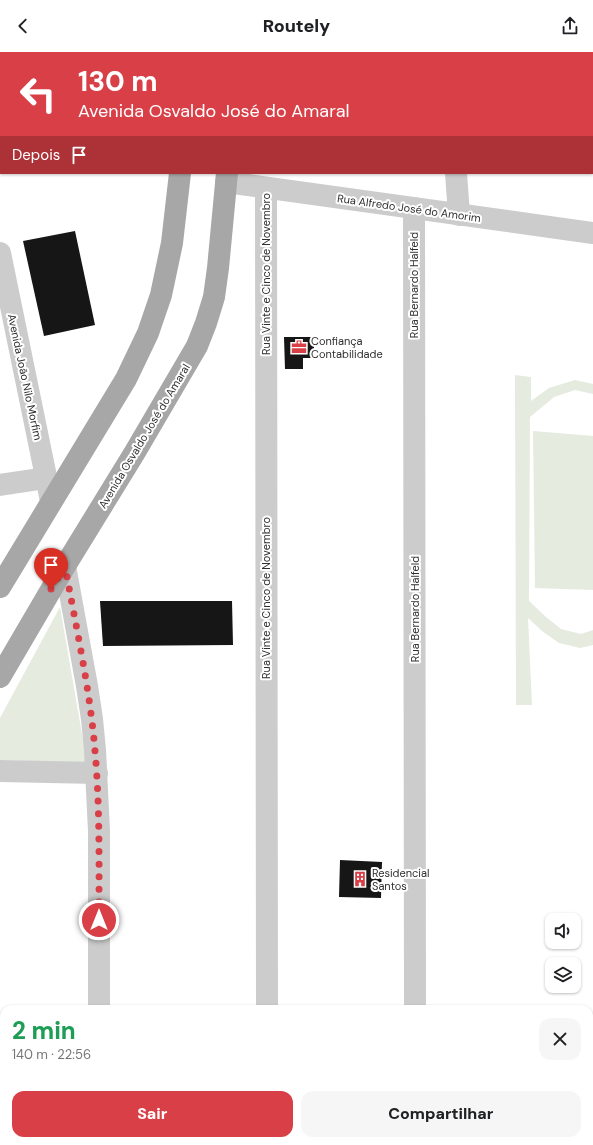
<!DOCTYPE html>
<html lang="pt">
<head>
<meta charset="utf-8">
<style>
	:root { --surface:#fff; --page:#f6f6f6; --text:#202124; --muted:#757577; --accent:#d93f47 }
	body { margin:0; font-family:"DM Sans",sans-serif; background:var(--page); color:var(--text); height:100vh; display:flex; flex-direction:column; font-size:15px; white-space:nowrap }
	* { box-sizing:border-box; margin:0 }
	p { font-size:13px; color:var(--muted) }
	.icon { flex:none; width:22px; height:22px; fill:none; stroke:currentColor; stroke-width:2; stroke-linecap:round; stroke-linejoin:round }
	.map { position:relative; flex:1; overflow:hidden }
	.details { position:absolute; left:0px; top:953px; width:593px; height:140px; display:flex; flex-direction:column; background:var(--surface); border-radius:12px 12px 0 0; box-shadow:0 1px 3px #0004 }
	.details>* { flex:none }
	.guide { position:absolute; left:0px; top:0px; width:593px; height:122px; box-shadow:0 1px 3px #0004; background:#d93f47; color:#fff; overflow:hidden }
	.buttons { position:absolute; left:545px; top:861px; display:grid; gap:8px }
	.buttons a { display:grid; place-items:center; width:36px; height:36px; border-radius:8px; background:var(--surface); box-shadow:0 1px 3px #0004; font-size:20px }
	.pin { position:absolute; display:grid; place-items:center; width:34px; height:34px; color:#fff; margin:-41px -17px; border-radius:50% 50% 50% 0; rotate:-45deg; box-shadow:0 0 4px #0007 }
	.pin .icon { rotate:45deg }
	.me { position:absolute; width:44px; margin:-22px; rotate:0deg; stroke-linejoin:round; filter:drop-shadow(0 0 3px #0008) }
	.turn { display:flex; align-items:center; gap:14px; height:84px; padding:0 12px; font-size:18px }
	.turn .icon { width:52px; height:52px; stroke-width:2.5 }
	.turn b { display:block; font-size:28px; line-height:34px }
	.then { display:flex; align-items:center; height:38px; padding:0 12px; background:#0003; gap:8px; font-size:15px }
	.round { display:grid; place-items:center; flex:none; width:42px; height:42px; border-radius:12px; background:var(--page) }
	.summary { display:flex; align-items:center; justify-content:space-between; height:68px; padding:0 12px }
	h1 { font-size:24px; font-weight:800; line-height:30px; color:#1e9e55 }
	.button { display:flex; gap:8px; margin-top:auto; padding:8px 12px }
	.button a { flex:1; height:46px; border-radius:12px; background:var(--accent); color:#fff; font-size:16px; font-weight:800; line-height:46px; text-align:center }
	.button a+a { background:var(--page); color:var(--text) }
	header { display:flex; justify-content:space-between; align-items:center; height:52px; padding:0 12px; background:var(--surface); font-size:18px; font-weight:800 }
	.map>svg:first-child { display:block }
	.green { fill:#e5ebdf }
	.building { fill:#161616 }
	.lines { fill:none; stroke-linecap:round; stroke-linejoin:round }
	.minor { stroke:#ccc; stroke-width:22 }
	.major { stroke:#a7a7a7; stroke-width:22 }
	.route { stroke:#d93f47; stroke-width:7; stroke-dasharray:0 12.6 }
	.labels { text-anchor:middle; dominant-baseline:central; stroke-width:4; stroke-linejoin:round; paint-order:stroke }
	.street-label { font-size:11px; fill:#2f2f2f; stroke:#fff }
	.poi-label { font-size:11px; fill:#2f2f2f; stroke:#fff; text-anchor:start }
</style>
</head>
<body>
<header><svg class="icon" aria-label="back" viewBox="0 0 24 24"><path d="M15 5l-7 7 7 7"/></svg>Routely<svg class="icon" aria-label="share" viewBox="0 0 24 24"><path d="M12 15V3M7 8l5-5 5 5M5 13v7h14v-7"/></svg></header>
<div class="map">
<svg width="593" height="1093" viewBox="0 0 593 1093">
	<rect width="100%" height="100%" fill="#fff"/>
	<!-- green -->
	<g class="green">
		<polygon points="515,323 531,325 531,349 549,336 575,328 593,332 593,342 575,338 554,345 530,365 529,549 546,565 561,577 581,582 593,578 593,593 580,596 559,591 542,579 528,566 532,653 516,653"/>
		<polygon points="533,379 593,384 593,538 535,536"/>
		<polygon points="60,555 87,711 0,708 0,666"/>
		<rect x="348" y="1089" width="56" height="4"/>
	</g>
	<!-- building -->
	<g class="building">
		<polygon points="75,179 95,273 44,284 23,189"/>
		<polygon points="284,285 314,285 314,306 303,306 303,317 285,317"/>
		<polygon points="100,549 232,549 233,593 103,594"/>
		<polygon points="340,808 382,810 381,846 339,845"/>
	</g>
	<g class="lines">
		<!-- minor -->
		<g class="minor">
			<polyline points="448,0 448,1"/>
			<polyline points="519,0 519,1"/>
			<polyline points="0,84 1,85"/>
			<polyline points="456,121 459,163"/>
			<polyline points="226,130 593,181"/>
			<polyline points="266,136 267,957"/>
			<polyline points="414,156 415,957"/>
			<polyline points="0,201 51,449"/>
			<polyline points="0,433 46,426"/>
			<polyline points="65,514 87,634 92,667 95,698 99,779 99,957"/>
			<polyline points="0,719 97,721"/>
			<polyline points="99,1089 99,1093"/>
			<polyline points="267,1089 267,1093"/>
			<polyline points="416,1089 416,1093"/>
		</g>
		<!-- major -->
		<g class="major">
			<polyline points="194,1 194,0"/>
			<polyline points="241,1 242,0"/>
			<polyline points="0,535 126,327 148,281 161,243 172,191 180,121"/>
			<polyline points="0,625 65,514 135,400 197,294 206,271 214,245 218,216 227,121"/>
		</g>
	</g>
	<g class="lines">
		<!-- route -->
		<path class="route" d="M51 537 65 514C76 575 90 637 95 699 100 755 99 812 99 868"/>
	</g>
	<!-- icons -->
	<defs>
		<g id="office-bare" transform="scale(1.2)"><path d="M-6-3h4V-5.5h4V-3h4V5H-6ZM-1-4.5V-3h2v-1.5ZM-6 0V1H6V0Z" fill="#d93f47" stroke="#fff" stroke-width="2.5" paint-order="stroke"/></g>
		<g id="building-bare" transform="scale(1.2)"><path d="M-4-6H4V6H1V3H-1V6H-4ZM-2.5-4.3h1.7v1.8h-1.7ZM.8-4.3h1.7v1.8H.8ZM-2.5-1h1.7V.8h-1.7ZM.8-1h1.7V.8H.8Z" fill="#d93f47" stroke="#fff" stroke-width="2.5" paint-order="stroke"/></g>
	</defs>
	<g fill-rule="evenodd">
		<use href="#office-bare" x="299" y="295"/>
		<use href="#building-bare" x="360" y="827"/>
	</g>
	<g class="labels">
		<!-- street labels -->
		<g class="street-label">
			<text transform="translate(409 156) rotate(8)">Rua Alfredo José do Amorim</text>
			<text transform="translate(266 222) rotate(-90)">Rua Vinte e Cinco de Novembro</text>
			<text transform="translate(414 233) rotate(-90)">Rua Bernardo Halfeld</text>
			<text transform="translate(25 325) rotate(78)">Avenida João Nilo Morfim</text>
			<text transform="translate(144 384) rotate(-59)">Avenida Osvaldo José do Amaral</text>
			<text transform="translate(266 546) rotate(-90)">Rua Vinte e Cinco de Novembro</text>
			<text transform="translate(415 557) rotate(-90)">Rua Bernardo Halfeld</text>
		</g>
		<!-- poi labels -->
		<g class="poi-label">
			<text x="311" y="289">Confiança<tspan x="311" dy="13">Contabilidade</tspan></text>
			<text x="372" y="821">Residencial<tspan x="372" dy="13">Santos</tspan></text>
		</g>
	</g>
</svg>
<div class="buttons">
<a><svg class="icon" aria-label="sound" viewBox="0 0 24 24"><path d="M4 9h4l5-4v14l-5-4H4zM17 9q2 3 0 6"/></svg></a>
<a><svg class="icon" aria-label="layers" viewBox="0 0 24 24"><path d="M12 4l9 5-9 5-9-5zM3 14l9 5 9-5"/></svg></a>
</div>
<div class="pin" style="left:51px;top:537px;background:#d93025"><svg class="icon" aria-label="arrive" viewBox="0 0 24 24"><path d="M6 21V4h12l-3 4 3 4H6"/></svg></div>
<svg class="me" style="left:99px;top:868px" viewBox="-20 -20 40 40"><circle r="17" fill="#d93f47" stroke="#fff" stroke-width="3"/><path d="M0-11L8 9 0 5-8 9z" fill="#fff"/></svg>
<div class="guide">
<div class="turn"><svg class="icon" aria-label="left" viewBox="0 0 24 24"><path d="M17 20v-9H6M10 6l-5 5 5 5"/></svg><div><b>130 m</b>Avenida Osvaldo José do Amaral</div></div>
<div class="then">Depois<svg class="icon" aria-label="arrive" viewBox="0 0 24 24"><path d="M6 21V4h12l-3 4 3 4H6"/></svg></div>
</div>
<section class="details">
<div class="summary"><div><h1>2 min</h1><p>140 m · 22:56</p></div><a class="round"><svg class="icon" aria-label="close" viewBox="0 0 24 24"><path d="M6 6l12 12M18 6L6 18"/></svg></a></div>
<div class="button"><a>Sair</a><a>Compartilhar</a></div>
</section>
</div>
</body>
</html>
